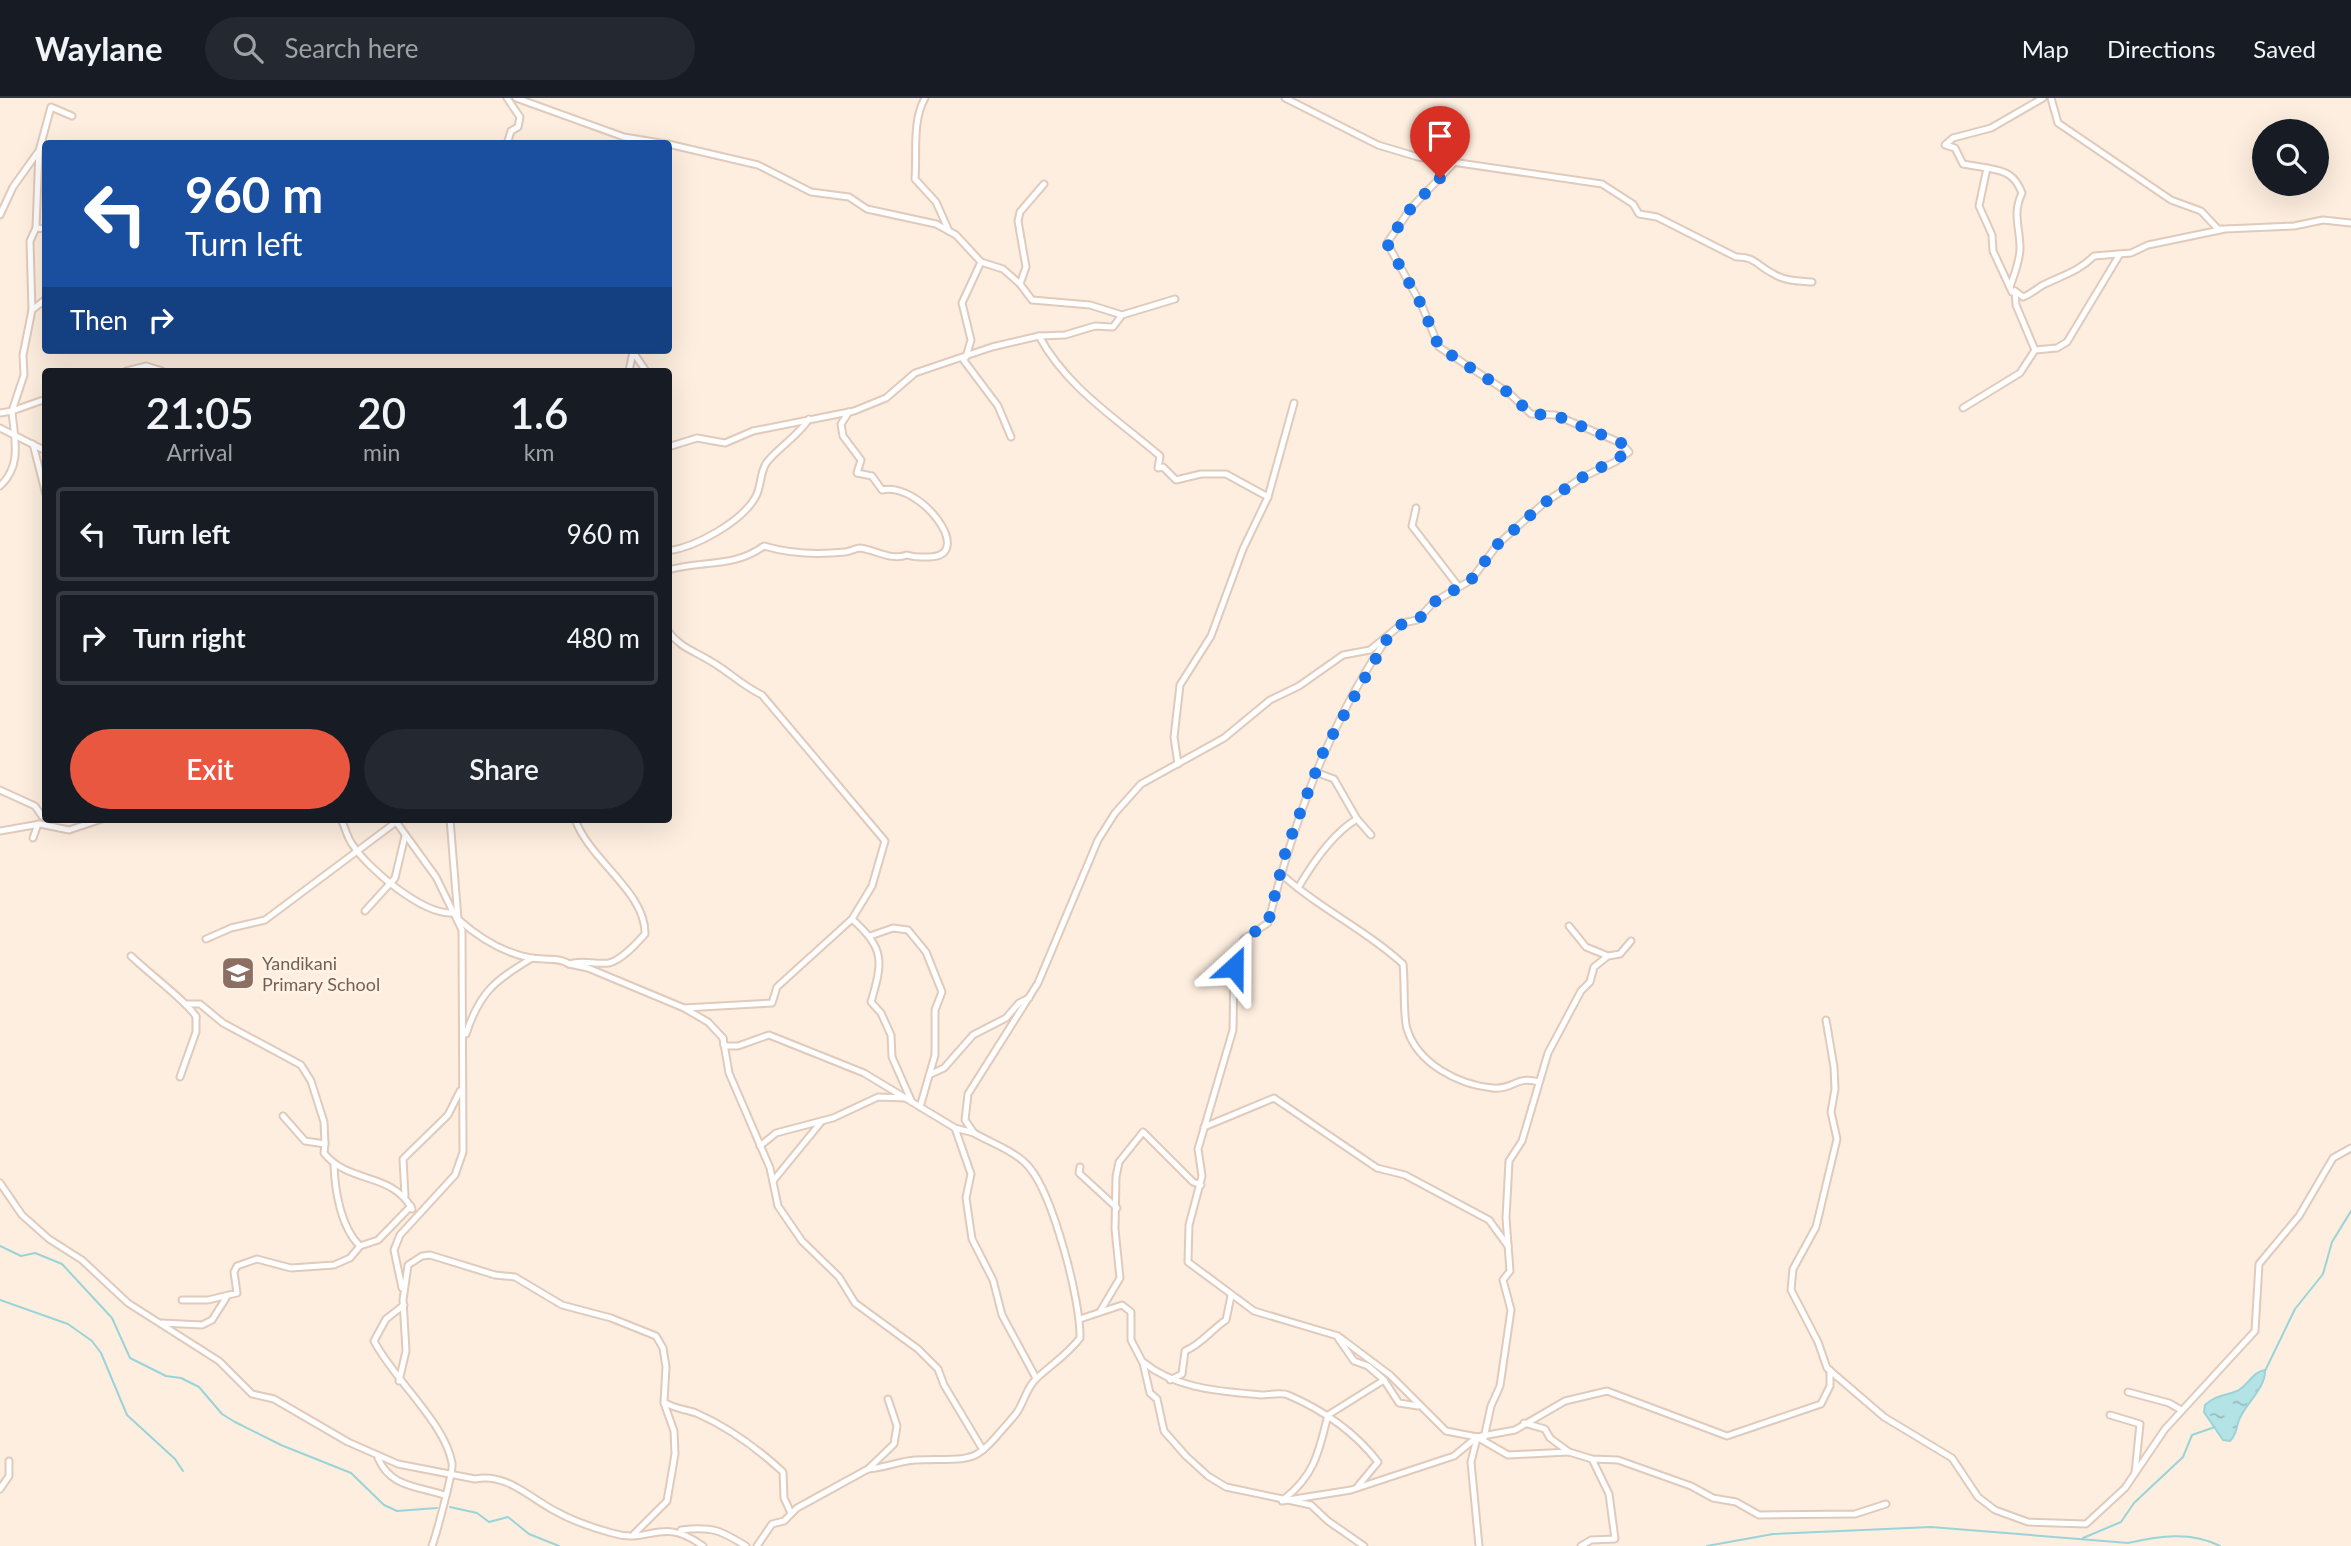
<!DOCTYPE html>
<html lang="en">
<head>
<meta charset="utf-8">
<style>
	:root { --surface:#171b24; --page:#242831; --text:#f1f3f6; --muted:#9ea1a6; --line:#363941; --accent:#ea5740 }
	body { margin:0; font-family:Lato,sans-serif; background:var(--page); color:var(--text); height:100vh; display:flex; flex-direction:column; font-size:26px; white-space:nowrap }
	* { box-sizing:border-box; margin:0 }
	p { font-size:23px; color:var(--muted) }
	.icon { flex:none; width:38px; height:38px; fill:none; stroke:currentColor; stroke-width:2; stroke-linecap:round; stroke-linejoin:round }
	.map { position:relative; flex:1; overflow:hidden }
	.sheet { position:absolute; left:42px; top:270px; width:630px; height:455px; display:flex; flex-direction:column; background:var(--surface); border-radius:7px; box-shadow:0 7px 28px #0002 }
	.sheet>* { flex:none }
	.top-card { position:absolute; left:42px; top:42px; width:630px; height:214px; border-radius:7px; box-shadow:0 7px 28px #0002; background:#1a4fa0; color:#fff; overflow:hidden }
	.fabs { position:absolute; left:2252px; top:21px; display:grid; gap:14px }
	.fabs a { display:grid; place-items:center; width:77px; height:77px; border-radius:50%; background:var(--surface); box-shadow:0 7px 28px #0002; font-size:35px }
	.pin { position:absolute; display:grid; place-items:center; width:60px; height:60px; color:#fff; margin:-72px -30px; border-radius:50% 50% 50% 0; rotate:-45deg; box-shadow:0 0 7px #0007 }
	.pin .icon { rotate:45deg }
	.me { position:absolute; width:77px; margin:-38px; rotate:24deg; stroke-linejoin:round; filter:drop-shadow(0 0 5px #0008) }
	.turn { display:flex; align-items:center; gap:24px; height:147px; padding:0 28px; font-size:32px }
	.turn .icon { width:91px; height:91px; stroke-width:2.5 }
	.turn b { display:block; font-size:49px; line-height:60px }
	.then { display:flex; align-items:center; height:66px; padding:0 28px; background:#0003; gap:14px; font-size:26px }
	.eta { display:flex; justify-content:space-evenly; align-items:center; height:119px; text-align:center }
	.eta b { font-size:42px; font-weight:600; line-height:49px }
	.action { display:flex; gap:14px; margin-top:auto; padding:14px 28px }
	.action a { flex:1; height:80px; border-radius:42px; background:var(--accent); color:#fff; font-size:28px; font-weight:600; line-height:80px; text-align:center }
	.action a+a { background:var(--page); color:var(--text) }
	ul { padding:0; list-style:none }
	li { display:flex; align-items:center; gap:21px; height:94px; margin:0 14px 10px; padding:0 14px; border:4px solid var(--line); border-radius:7px }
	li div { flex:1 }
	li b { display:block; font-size:26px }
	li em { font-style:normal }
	header { display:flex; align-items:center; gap:42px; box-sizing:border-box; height:98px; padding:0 35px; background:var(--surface); border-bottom:2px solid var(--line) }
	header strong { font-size:33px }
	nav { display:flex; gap:38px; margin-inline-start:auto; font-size:24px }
	.search { width:490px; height:63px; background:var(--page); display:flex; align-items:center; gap:18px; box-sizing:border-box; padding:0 24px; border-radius:38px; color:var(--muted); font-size:26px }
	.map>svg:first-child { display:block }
	.water { fill:url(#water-ripples); stroke:#9ad4d8; stroke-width:2 }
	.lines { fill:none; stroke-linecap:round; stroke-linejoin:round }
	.stream { stroke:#9ad4d8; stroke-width:2 }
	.street-casing { stroke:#e0cabb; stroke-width:9 }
	.street { stroke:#fff; stroke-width:5 }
	.route { stroke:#1a73e8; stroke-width:12; stroke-dasharray:0 21.6 }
	.labels { text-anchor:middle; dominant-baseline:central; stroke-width:6; stroke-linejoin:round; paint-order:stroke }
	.education-label { font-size:18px; fill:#785e54; stroke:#fff3e6; text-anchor:start }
</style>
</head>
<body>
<header>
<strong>Waylane</strong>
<div class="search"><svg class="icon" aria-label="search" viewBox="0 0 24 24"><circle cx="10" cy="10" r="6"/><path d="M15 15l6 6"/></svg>Search here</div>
<nav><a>Map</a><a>Directions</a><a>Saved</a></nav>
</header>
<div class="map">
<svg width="2351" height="1448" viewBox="0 0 2351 1448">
	<defs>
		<pattern id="water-ripples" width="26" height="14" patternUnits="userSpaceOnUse" patternTransform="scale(1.75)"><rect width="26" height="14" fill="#b4e3e6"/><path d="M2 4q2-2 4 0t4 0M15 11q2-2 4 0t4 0" fill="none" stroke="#97bbbc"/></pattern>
	</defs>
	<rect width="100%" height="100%" fill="#fdeedf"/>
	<!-- water -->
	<path class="water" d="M2265 1272C2266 1290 2245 1306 2239 1322 2236 1330 2237 1336 2230 1343L2223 1342 2204 1314 2205 1307C2216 1297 2224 1298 2237 1293 2248 1288 2252 1274 2265 1272Z"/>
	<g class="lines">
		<!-- stream -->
		<g class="stream">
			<polyline points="0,1148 21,1158 35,1155 62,1166 112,1220 130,1260 166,1278 181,1280 199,1289 222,1316 235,1324 281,1347 351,1375 384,1407 397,1413 437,1410"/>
			<polyline points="0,1202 68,1226 92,1243 101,1255 127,1317 175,1361 183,1373"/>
			<polyline points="2265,1273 2295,1211 2323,1176 2332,1144 2351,1113"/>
			<polyline points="450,1409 477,1415 489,1424 508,1419 529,1436 559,1448"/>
			<polyline points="2083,1440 2121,1424 2134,1405 2183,1359 2192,1337 2215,1329"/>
			<path d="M1707 1448 1773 1436 1931 1429 2128 1445C2159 1438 2191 1433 2220 1448"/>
		</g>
		<!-- street casing -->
		<g class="street-casing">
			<g id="street">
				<polyline points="516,0 624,39 666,46"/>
				<path d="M925 0C912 23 917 54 915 81L936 104 949 133"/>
				<path d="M1285 0 1378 47 1418 59 1602 86 1633 106 1639 116 1657 119 1736 159C1754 158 1758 168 1772 175 1784 183 1798 183 1812 184"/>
				<polyline points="2051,0 2058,25 2171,102 2201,113 2218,131 2222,131"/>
				<polyline points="507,46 511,33 518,29 520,19 507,0"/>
				<polyline points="668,46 758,67 811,94 849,99 867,111 936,126 956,137 981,164 1003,171 1020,186 1032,202 1090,207 1122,217"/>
				<path d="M1987 70C2006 73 2015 77 2022 95 2012 116 2020 129 2020 150 2020 163 2014 177 2010 189"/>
				<polyline points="0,117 13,89 38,54"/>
				<polyline points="36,130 39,53 51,9 72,18"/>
				<polyline points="1020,186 1026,169 1018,123 1020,114 1044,86"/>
				<path d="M2015 193 2023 199C2031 196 2036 191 2043 187 2063 177 2078 174 2094 158L2131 155 2148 147 2225 131 2294 128 2323 122 2351 125"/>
				<polyline points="32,212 30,143 36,130 46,131"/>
				<path d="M1039 238C1067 290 1116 320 1160 358L1158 370 1163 369 1176 382 1201 376H1226L1268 399"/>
				<polyline points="2035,252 2057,250 2067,244 2120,156"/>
				<polyline points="966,259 971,242 962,205 981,164"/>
				<polyline points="962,260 998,308 1011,339"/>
				<polyline points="126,273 146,268 162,273"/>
				<polyline points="629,273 633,254 646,273"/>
				<polyline points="1963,310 2020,275 2035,252 2016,207 2015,193 2012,194 1993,153 1992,137 1979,108 1987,70 1963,66 1955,50 1945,47 1953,40 1991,30 2043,0"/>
				<polyline points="12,313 24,277 23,257 32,212 46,201"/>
				<polyline points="12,313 46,301"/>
				<path d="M0 315 12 313C14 340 23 367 0 388"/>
				<polyline points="0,330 46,353"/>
				<polyline points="33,346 46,397"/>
				<polyline points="668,349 697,340 725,345 753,333 854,313 886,300 915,275 992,249 1039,238 1065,237 1095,228 1113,229 1122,217 1175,201"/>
				<polyline points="1416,410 1412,428 1459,489"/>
				<path d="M668 453C696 449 741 424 755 400 762 389 759 375 767 364 780 348 797 339 809 321"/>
				<path d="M668 472C703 462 734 470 764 448 791 456 817 457 845 454 850 454 855 450 860 450 876 452 891 463 907 457 916 460 919 459 929 459 977 458 920 383 882 392L872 378 857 375 861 362 843 338 841 326 849 314"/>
				<path d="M668 533C680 550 695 553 712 564 731 575 741 587 762 597L885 743 872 788 852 821 777 889 772 905 684 910"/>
				<path d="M1385 543C1327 630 1294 724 1268 825L1244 841 1234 869 1233 932 1198 1051 1202 1078 1189 1127 1188 1164 1254 1213 1338 1238 1390 1277 1446 1333 1477 1339 1508 1357 1569 1354"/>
				<polyline points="1178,666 1174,639 1180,587 1211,538 1243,451 1268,399 1294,305"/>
				<polyline points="1315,674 1334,681 1357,721"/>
				<polyline points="0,692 35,708 42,718"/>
				<path d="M341 721C345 729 347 739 352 746 368 771 423 817 453 815"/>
				<polyline points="394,721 436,779 462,832 463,1054 455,1077 400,1137 394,1152 402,1190"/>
				<path d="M450 721 458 821C478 839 504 855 531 860 543 862 559 859 569 866 583 861 595 867 609 865 622 862 637 845 645 836 646 794 589 762 575 721"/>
				<polyline points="0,733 40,726 69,732 102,721"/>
				<polyline points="33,740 38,726"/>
				<path d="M1280 775C1318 810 1365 831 1403 866 1405 883 1403 919 1407 931 1418 966 1459 987 1493 990 1514 992 1516 977 1539 984"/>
				<path d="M1298 790C1312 766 1333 735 1357 721L1371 737"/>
				<polyline points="365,813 395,780 405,738"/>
				<path d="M852 821C885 851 883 863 871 904L881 915 891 937 892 959 911 1002"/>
				<polyline points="1569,828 1586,849 1608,858"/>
				<polyline points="870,838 893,830 908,832 926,854 942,894 935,912 935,957 920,1009"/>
				<polyline points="206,841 231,830 265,822 396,724"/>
				<path d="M131 858C145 872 191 907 196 919"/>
				<polyline points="569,866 588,870 684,910 708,924 723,940 729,975 770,1070 778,1108 802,1143 839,1179 855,1205 918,1251 938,1271 944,1287 983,1352"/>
				<polyline points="187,906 200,906 223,925 301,967 311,983 324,1024 325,1046"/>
				<polyline points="1826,922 1834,969 1835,991 1831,1014 1837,1041 1816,1129 1793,1171 1791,1192 1818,1244 1827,1270 1884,1319 1952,1360 1978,1399 1995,1412 2028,1424 2086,1426 2125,1390 2165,1331 2255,1233 2259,1166 2299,1118 2333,1060 2351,1050"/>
				<path d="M466 936C480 893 495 883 532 860"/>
				<polyline points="723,940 724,948 738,948 769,937 864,975 955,1030 974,1035 965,1022 968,996 1038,885 1098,742 1115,715 1141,686 1224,640 1270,602 1299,588 1343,557 1370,552 1403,525 1417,522 1434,504 1471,482 1498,446 1544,405 1583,379 1615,364 1629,354 1621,345 1555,317 1531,316 1509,295 1439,249 1422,208 1387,145 1411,110 1455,64"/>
				<polyline points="931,976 944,970 973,937 1006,920 1019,905 1029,900"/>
				<polyline points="180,979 196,934 196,918"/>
				<path d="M283 1018 305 1043 325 1046 324 1055C348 1086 393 1074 412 1111"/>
				<polyline points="1204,1029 1274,1000 1377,1070 1405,1077 1489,1122 1508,1148"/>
				<polyline points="955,1030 971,1076 966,1100 972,1141 993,1182 1002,1217 1036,1280"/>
				<polyline points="760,1048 776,1035 833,1020 878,999 906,1000"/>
				<path d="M334 1068C335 1093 341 1130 360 1148"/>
				<polyline points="1080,1069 1079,1075 1117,1110"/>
				<polyline points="773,1083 822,1023"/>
				<path d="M0 1085 22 1117 49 1141 82 1162 128 1205 219 1263 252 1296 274 1301 348 1344 398 1366 475 1381C506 1374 531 1401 557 1414 573 1423 594 1430 612 1435 650 1447 661 1417 703 1448"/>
				<polyline points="405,1098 403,1061 448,1017 460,993"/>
				<polyline points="182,1202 208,1202 237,1195 234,1174 237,1168 257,1161 291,1170 334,1167 350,1160 360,1148 378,1142 411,1108"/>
				<path d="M404 1207 386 1221 374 1243C395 1283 445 1325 452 1365 454 1372 436 1437 432 1448"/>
				<polyline points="1101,1212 1120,1180 1115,1131 1116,1079 1119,1064 1143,1034 1193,1084 1201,1087"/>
				<polyline points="1080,1221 1122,1207 1131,1214 1131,1242 1143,1265 1150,1295 1157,1301 1164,1333 1186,1358 1208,1378 1226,1389 1311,1407 1328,1423 1364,1448"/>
				<polyline points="162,1225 202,1227 212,1222 226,1200"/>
				<polyline points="1338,1240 1354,1263 1368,1268 1384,1282"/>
				<path d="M1143 1264C1176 1291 1220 1293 1261 1297 1269 1297 1282 1294 1288 1297 1323 1312 1354 1333 1378 1364L1358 1388"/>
				<path d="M1170 1282 1182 1276 1185 1253C1202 1246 1211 1232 1226 1222L1231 1198"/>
				<path d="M399 1283 406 1253 403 1202 408 1167 422 1158 430 1157 495 1177 515 1179 562 1207 611 1220 656 1238 663 1250 666 1269 664 1304C674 1311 685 1311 696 1315 728 1329 757 1350 783 1374L784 1400 791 1415"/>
				<polyline points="2128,1294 2169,1305 2181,1312"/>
				<polyline points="2110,1317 2140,1326 2135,1375"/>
				<polyline points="1524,1325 1545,1331 1550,1340 1569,1354 1592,1361 1618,1362 1691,1388 1713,1400 1736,1404 1759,1417 1855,1416 1886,1406"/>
				<polyline points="1477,1340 1471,1364 1479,1448"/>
				<polyline points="1484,1340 1491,1308 1500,1288 1511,1212 1503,1182 1510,1173 1506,1120 1509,1063 1522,1043 1548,955 1581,893 1590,884 1594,869 1608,858 1620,856 1631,843"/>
				<path d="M378 1360C390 1389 417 1388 444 1397"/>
				<path d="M868 1371C884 1370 900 1363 915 1362 981 1360 971 1368 1015 1317 1024 1306 1026 1289 1037 1280 1052 1266 1067 1257 1080 1240 1081 1203 1053 1097 1029 1069 1017 1054 991 1045 974 1035"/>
				<polyline points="0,1391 9,1378 9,1363"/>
				<path d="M1284 1401C1315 1377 1319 1353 1328 1317L1384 1282 1399 1305 1418 1308"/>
				<polyline points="1282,1403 1351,1392 1454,1358 1477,1339 1515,1332 1565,1303 1607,1293 1727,1338 1821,1306 1830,1288 1830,1272"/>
				<path d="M681 1432C712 1428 720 1432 746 1448"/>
				<polyline points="634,1436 667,1403 675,1356 674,1333 664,1305"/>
				<polyline points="757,1448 772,1426 784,1423 797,1410 868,1371 894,1346 897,1328 888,1301"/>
				<polyline points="1581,1448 1591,1442 1615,1441 1609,1396 1592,1361"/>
			</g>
		</g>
		<!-- street -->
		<use href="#street" class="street"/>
	</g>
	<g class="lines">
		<!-- route -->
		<polyline class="route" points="1234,869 1244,841 1268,825 1286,752 1324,652 1387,541 1403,525 1418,522 1434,504 1471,482 1498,446 1544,405 1583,379 1629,354 1621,345 1555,317 1531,316 1509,295 1439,249 1422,208 1387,145 1411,110 1440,80"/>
	</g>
	<!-- icons -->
	<defs>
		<g id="school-square" transform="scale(1.75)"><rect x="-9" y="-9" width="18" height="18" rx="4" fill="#8d6e63" stroke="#fff3e6"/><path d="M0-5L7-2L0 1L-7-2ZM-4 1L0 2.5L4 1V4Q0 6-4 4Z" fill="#fff"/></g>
	</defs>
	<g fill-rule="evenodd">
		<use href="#school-square" x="238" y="875"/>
	</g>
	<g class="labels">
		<!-- education labels -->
		<g class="education-label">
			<text x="262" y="865">Yandikani<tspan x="262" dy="21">Primary School</tspan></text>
		</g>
	</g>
</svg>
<div class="fabs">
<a><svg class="icon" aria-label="search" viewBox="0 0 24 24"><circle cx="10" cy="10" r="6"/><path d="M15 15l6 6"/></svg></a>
</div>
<div class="pin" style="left:1440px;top:80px;background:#d93025"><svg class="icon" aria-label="arrive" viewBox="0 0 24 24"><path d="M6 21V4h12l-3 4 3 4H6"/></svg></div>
<svg class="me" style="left:1234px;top:869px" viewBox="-20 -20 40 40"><path d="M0-17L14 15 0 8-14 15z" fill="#1a73e8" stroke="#fff" stroke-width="4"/></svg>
<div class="top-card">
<div class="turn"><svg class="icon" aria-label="left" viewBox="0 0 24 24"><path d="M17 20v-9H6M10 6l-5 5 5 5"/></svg><div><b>960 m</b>Turn left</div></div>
<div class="then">Then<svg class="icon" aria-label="right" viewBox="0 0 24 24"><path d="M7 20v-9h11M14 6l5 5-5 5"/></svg></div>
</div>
<section class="sheet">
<div class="eta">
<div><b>21:05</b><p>Arrival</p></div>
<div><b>20</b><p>min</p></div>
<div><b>1.6</b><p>km</p></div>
</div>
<ul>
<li><svg class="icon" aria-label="left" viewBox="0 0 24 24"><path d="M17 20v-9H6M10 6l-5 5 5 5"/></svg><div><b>Turn left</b></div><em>960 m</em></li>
<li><svg class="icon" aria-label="right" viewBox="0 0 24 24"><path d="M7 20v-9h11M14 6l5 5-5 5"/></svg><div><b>Turn right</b></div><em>480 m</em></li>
</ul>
<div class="action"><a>Exit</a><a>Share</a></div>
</section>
</div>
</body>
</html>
